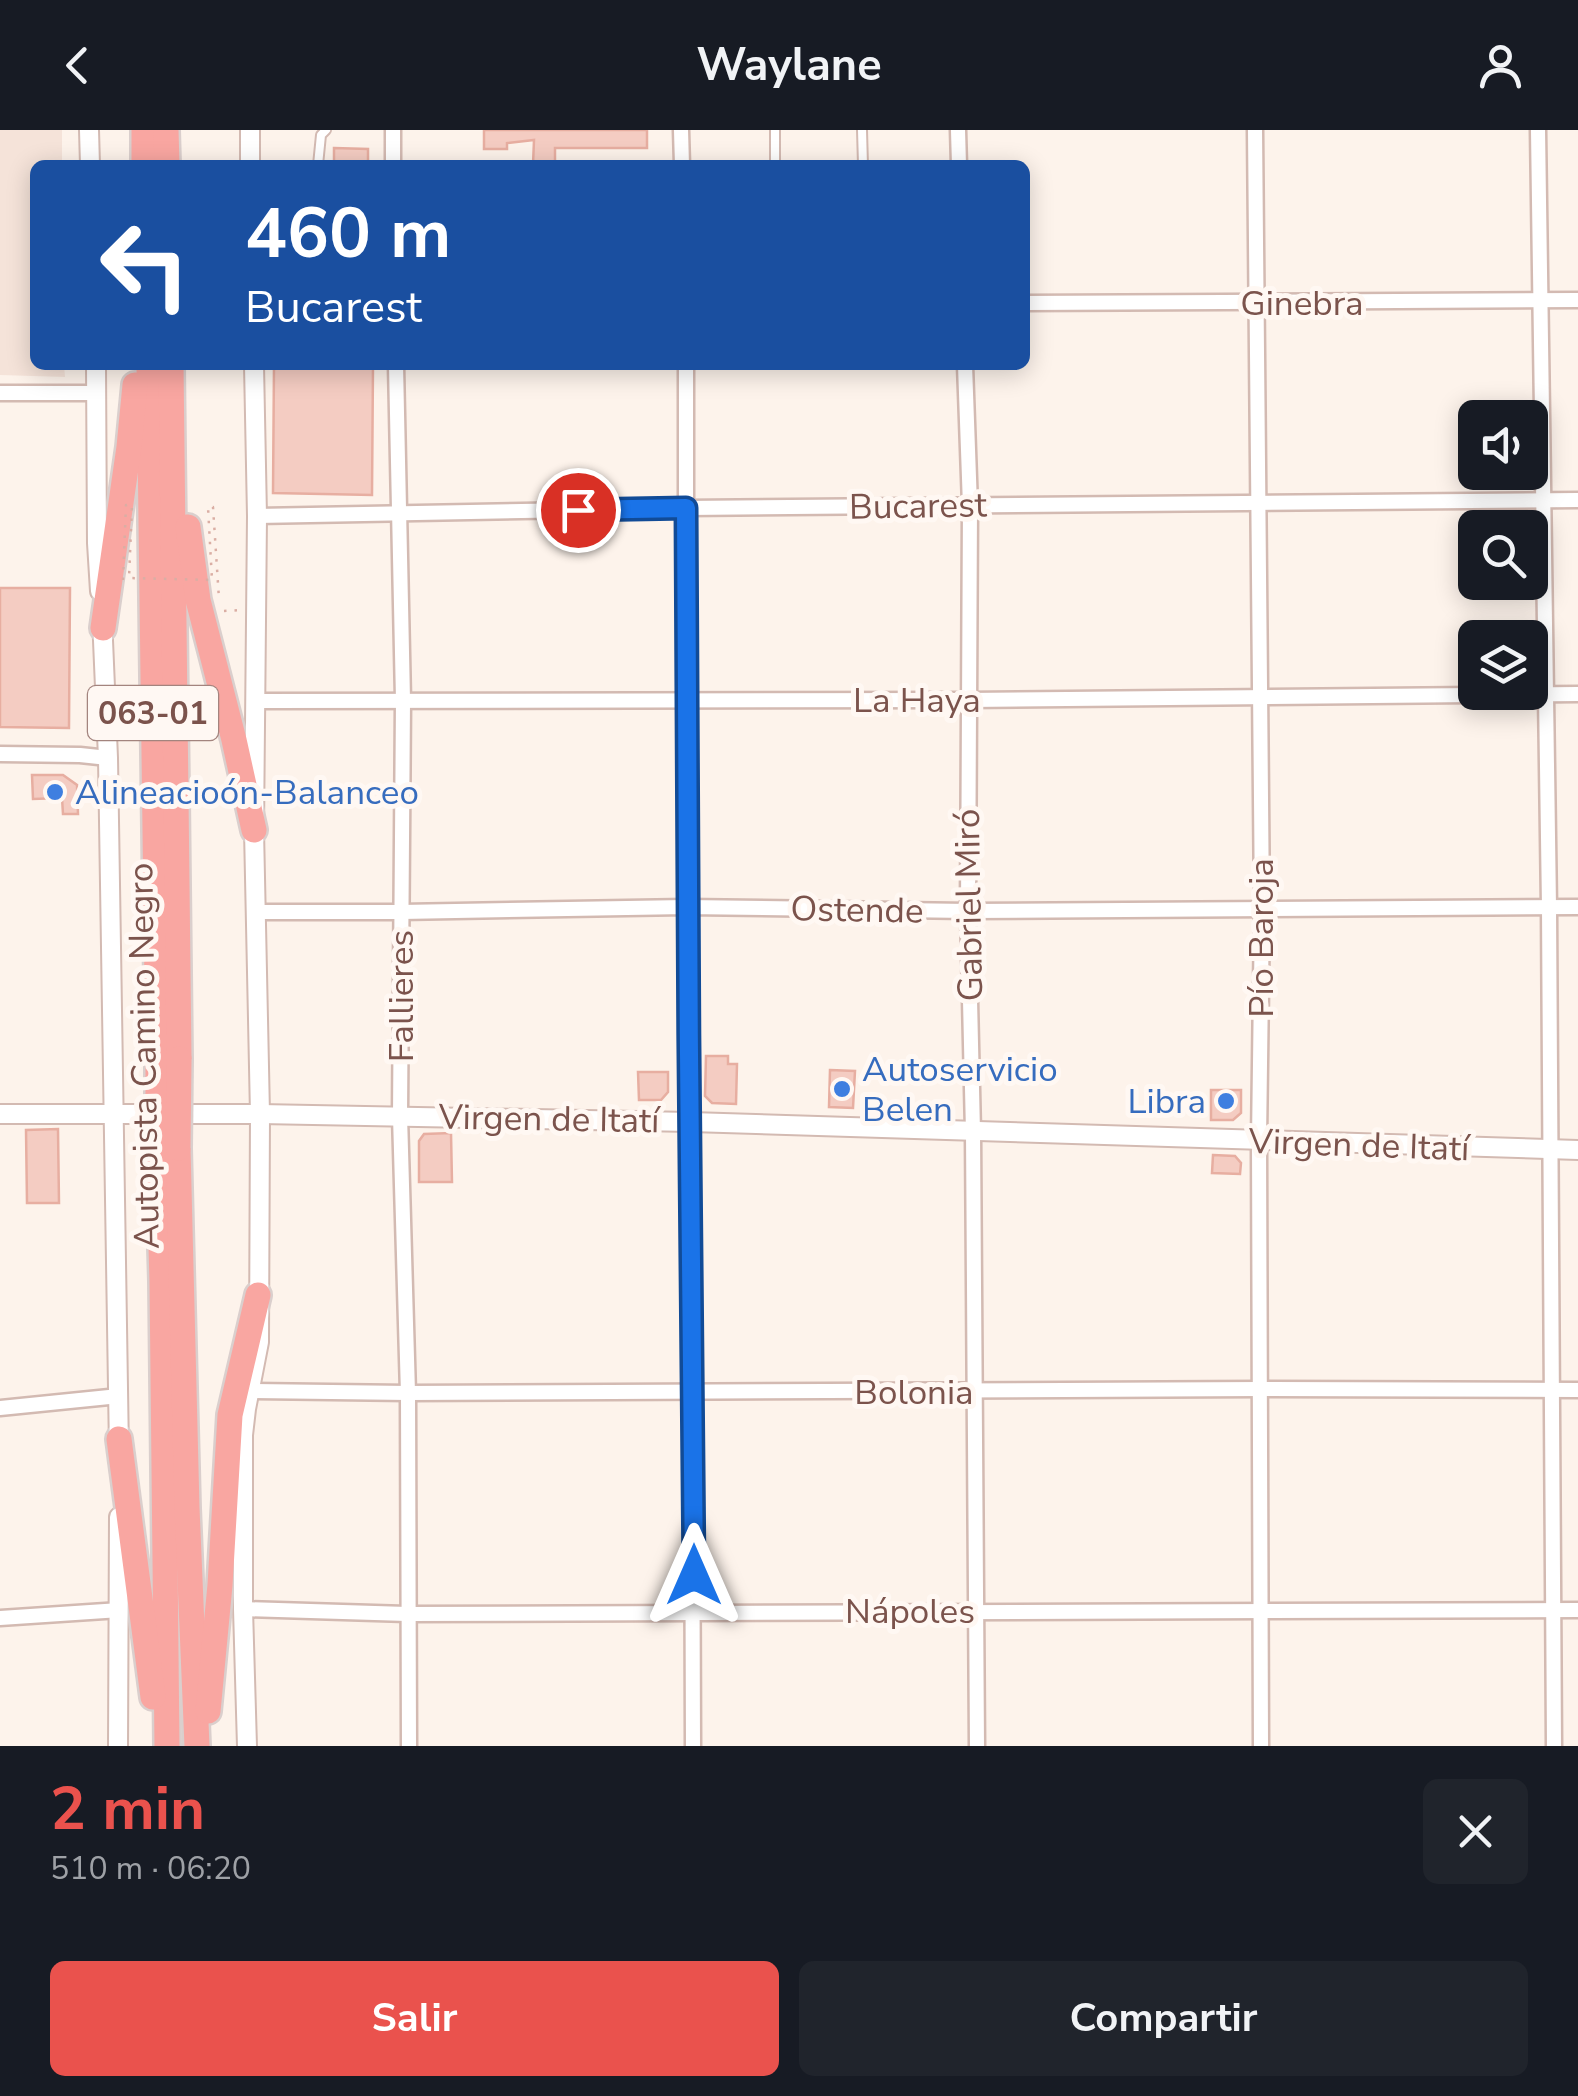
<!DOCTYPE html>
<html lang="es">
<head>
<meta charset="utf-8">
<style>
	:root { --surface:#171b24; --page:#20242c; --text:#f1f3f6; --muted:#9ea1a6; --accent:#ea524d }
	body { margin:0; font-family:"Nunito Sans",sans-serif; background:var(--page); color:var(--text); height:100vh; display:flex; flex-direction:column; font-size:38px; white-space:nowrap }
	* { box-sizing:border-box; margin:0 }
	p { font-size:32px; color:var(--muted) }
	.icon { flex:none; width:55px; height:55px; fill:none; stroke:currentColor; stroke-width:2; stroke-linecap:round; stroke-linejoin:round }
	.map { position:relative; height:1616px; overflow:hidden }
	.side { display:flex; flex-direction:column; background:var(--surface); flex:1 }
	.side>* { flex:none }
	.guide { position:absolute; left:30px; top:30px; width:1000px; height:210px; border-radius:15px; box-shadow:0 5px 25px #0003; background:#1a4fa0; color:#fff; overflow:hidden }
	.buttons { position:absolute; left:1458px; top:270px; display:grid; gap:20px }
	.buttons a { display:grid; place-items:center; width:90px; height:90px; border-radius:15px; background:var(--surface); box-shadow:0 5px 25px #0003; font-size:50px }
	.pin { position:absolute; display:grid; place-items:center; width:85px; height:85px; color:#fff; margin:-42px; border:5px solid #fff; border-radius:50%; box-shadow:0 2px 10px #0007 }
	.me { position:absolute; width:110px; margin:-55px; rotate:0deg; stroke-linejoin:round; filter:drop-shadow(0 0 8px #0008) }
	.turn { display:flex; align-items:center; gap:35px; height:210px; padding:0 50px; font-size:45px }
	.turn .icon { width:130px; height:130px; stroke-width:2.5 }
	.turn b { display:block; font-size:70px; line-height:85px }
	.round { display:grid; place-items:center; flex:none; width:105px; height:105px; border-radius:15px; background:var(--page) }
	.summary { display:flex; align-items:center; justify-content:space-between; height:170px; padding:0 50px }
	h1 { font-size:60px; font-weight:700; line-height:75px; color:var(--accent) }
	.cta { display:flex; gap:20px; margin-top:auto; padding:20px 50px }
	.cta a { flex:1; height:115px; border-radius:15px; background:var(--accent); color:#fff; font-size:40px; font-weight:700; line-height:115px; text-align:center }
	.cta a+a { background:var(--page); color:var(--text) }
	header { display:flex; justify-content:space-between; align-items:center; height:130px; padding:0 50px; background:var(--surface); font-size:45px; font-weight:700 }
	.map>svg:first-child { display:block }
	.residential { fill:#f5e3d9 }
	.building { fill:#f4ccc2; stroke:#e7aea1; stroke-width:2.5 }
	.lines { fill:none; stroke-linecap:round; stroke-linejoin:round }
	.service-casing { stroke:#d3bab2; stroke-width:12 }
	.minor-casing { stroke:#d3bab2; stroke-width:19 }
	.tertiary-casing { stroke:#d3bab2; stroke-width:22 }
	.motorway-casing { stroke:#dacfcd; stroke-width:30 }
	.path { stroke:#daaea4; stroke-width:2.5; stroke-dasharray:2.5 8; stroke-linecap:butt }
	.service { stroke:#fff; stroke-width:8 }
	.minor { stroke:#fff; stroke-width:14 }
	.tertiary { stroke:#fff; stroke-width:18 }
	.motorway { stroke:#f9a6a1; stroke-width:25 }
	.motorway-bridge-casing { stroke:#dacfcd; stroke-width:30; stroke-linecap:butt }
	.path-bridge { stroke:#daaea4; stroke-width:2.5; stroke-dasharray:2.5 8; stroke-linecap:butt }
	.motorway-bridge { stroke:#f9a6a1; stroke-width:25 }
	.route-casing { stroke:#114b97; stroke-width:25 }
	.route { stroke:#1a73e8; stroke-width:18 }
	.shop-dot { fill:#3f7fe0; stroke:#fff8f3; stroke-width:4 }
	.labels { text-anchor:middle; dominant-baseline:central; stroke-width:10; stroke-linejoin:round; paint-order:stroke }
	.shield { fill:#fff8f3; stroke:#a3847e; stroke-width:2.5 }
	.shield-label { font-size:32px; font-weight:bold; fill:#7b534c }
	.street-label { font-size:35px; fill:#7b534c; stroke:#fff8f3 }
	.shop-label { font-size:35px; fill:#366cbe; stroke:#fff8f3; text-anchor:start }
</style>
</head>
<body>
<header><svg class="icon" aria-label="back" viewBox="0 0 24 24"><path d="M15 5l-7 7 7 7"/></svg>Waylane<svg class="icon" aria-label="person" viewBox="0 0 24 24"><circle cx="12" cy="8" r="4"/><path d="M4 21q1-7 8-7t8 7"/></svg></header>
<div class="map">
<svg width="1578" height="1616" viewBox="0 0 1578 1616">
	<rect width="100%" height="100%" fill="#fdf3eb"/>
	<!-- residential -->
	<polygon class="residential" points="0,0 62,0 62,35 35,35 35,235 64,235 65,247 0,245"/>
	<!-- building -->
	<g class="building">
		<polygon points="484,0 647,0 647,18 555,18 555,35 533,35 534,10 507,13 507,19 484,19"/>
		<polygon points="334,18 368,19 368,35 334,35"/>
		<polygon points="274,235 373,235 372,365 273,363"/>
		<polygon points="0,458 70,458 69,598 0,597"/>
		<polygon points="32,645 63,645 77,655 78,684 63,684 62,668 33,669"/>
		<polygon points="706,926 728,926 728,934 737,934 736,974 712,973 705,966"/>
		<polygon points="830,940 855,941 853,978 829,977"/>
		<polygon points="638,942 668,942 668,962 661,970 639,970"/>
		<polygon points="1211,960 1241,960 1241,983 1233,990 1211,990"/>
		<polygon points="58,999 59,1073 27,1073 26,1000"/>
		<polygon points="451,1003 452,1052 419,1052 419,1011 424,1004"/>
		<polygon points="1213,1025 1235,1026 1241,1033 1240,1044 1212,1043"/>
	</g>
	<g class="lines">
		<!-- service casing -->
		<g class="service-casing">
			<g id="service">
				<polyline points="775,0 775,35"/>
				<polyline points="862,0 863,35"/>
				<polyline points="318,35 321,5 326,0"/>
			</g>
		</g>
		<!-- minor casing -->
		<g class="minor-casing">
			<g id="minor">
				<polyline points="393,0 393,35"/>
				<polyline points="681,0 682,35"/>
				<polyline points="958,0 959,35"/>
				<polyline points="1255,0 1262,779 1259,1011 1261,1616"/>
				<polyline points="1538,0 1549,777 1554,1616"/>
				<polyline points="1025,173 1578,170"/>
				<polyline points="396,235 403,570 400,986 408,1263 409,1616"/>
				<polyline points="686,235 686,777 691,992 693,1616"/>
				<polyline points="965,235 970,376 968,781 973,1002 977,1616"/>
				<polyline points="0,263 96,263"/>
				<polyline points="257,386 686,378 1578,370"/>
				<polyline points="256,571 968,570 1578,564"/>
				<polyline points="0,624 80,625 108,628"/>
				<polyline points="256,782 401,782 686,777 968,781 1578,777"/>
				<polyline points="250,1261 408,1263 1261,1259 1578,1260"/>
				<polyline points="0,1278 119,1266"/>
				<polyline points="243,1479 407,1484 1578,1480"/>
				<polyline points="0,1488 120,1480"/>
			</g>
		</g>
		<!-- tertiary casing -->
		<g class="tertiary-casing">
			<g id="tertiary">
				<polyline points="89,0 90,35"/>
				<polyline points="250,0 250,35"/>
				<polyline points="96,235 97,413 100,461"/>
				<polyline points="102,487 108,628 119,1321"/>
				<polyline points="0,984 260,984 691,992 1578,1020"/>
				<polyline points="118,1616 119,1387"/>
				<polyline points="247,1616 243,1479 243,1305 246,1279 259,1212 260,984 254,700 257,386 254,235"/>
			</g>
		</g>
		<!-- motorway casing -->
		<g class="motorway-casing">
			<g id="motorway">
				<polyline points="144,0 144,35"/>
				<polyline points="166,0 167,35"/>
				<polyline points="149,235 158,932"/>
				<polyline points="171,235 179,929"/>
				<polyline points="188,397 198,470 234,610 254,700"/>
				<polyline points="103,498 129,317 135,255"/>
				<polyline points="158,1015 162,1151 167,1616"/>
				<polyline points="178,1018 187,1378 197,1616"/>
				<polyline points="119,1309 153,1567"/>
				<polyline points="208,1581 220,1455 230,1285 258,1165"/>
			</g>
		</g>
		<!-- path -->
		<polyline class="path" points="224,481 241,480"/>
		<!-- service -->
		<use href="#service" class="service"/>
		<!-- minor -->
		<use href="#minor" class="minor"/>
		<!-- tertiary -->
		<use href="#tertiary" class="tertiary"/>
		<!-- motorway -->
		<use href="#motorway" class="motorway"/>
		<!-- motorway-bridge casing -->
		<g class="motorway-bridge-casing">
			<g id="motorway-bridge">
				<polyline points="158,1015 158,932"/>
				<polyline points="178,1018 179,929"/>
			</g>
		</g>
		<!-- path-bridge -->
		<polyline class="path-bridge" points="123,450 126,375 132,375 129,448 212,450 208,377 213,377 219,469"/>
		<!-- motorway-bridge -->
		<use href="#motorway-bridge" class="motorway-bridge"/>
	</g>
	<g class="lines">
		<!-- route casing -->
		<g class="route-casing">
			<path id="route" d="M578 380 686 378C686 734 691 1089 694 1445"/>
		</g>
		<!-- route -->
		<use href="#route" class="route"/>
	</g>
	<!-- markers -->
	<g class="shop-dot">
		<circle cx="55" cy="662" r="10"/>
		<circle cx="842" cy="959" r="10"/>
		<circle cx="1226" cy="971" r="10"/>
	</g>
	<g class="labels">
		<!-- shield labels -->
		<rect class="shield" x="88" y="556" width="130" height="54" rx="8"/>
		<g class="shield-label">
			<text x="153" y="583">063-01</text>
		</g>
		<!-- street labels -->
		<g class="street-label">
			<text x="1302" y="173">Ginebra</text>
			<text transform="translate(918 376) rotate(-1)">Bucarest</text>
			<text x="917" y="570">La Haya</text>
			<text transform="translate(969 775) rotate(-91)">Gabriel Miró</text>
			<text transform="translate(857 780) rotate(1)">Ostende</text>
			<text transform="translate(1261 808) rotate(-90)">Pío Baroja</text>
			<text transform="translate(401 866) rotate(-90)">Fallieres</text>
			<text transform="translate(144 926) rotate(-91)">Autopista Camino Negro</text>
			<text transform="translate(549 989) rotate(1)">Virgen de Itatí</text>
			<text transform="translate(1359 1015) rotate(2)">Virgen de Itatí</text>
			<text x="914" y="1262">Bolonia</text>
			<text x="910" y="1481">Nápoles</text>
		</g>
		<!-- shop labels -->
		<g class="shop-label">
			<text x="75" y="662">Alineacioón-Balanceo</text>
			<text x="862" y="939">Autoservicio<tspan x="862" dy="40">Belen</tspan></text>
			<text x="1206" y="971" text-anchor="end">Libra</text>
		</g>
	</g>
</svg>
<div class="buttons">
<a><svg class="icon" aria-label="sound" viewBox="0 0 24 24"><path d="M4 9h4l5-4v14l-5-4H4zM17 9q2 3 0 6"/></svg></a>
<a><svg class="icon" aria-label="search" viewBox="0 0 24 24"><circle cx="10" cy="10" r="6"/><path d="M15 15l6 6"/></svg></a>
<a><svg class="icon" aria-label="layers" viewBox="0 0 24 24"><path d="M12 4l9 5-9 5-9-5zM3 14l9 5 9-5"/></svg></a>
</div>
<div class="pin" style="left:578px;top:380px;background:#d93025"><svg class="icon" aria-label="arrive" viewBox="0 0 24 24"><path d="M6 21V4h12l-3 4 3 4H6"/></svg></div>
<svg class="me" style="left:694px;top:1445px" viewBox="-20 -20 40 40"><path d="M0-17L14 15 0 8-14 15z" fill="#1a73e8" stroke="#fff" stroke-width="4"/></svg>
<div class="guide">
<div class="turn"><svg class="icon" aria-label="left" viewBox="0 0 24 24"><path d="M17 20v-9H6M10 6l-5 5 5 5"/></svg><div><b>460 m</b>Bucarest</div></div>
</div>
</div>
<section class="side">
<div class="summary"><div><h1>2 min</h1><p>510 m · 06:20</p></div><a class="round"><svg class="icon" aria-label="close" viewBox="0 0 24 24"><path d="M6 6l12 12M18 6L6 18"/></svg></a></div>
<div class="cta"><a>Salir</a><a>Compartir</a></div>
</section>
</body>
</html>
